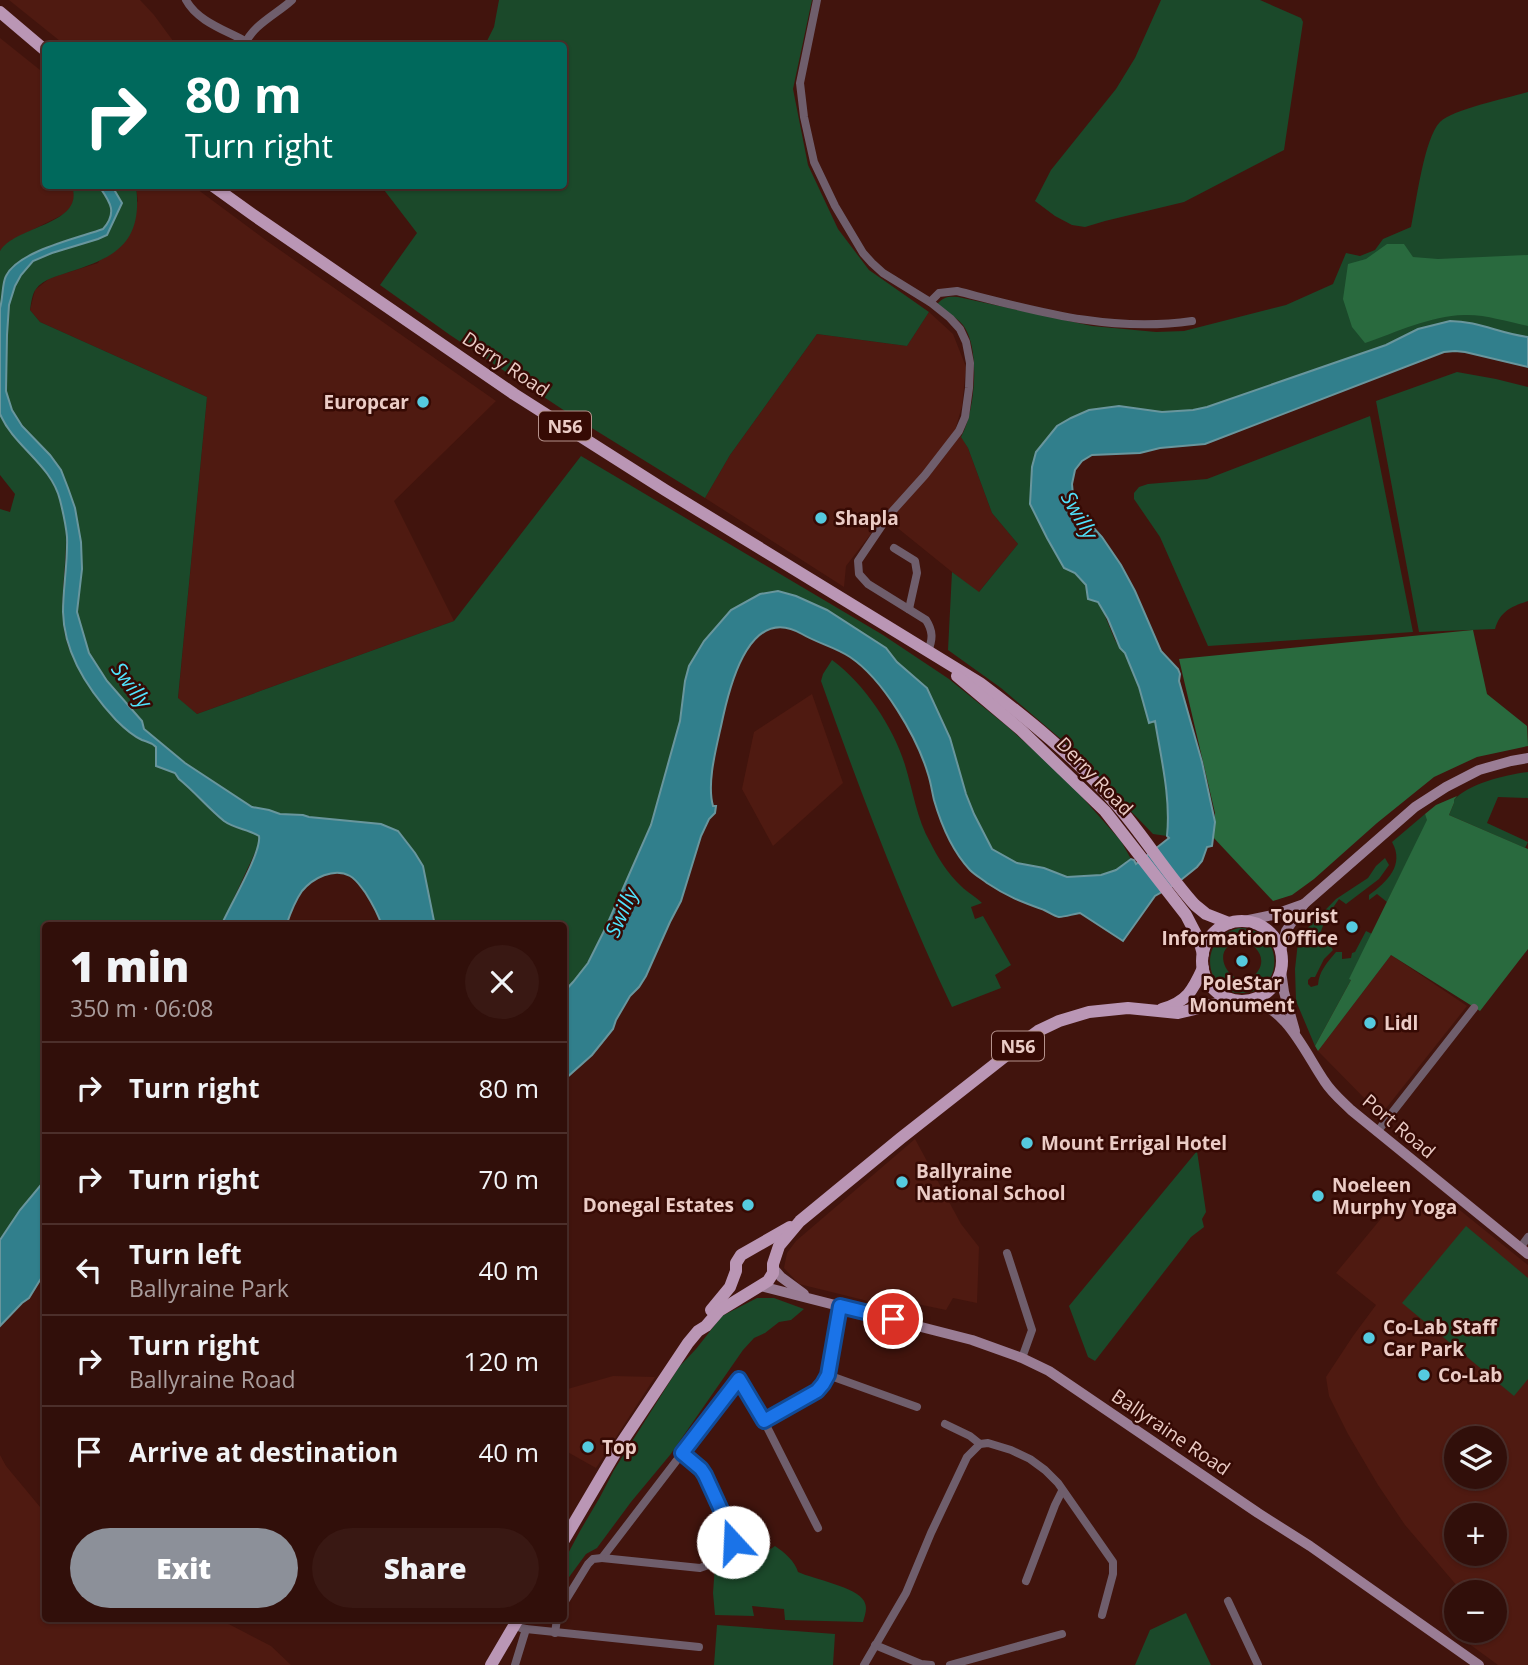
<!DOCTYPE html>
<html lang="en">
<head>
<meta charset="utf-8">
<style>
	:root { --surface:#310f0a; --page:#391813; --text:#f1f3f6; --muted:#a89c9c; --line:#4c2f2b; --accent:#8c9099 }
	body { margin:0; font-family:"Open Sans",sans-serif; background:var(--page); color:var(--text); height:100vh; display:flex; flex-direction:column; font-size:26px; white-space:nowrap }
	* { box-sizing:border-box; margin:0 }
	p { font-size:23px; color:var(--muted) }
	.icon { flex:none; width:38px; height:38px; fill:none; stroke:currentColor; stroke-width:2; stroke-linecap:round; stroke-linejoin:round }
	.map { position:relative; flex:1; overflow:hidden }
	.side { position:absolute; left:42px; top:922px; width:525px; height:700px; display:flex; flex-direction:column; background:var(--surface); border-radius:7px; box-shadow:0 2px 5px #0004,0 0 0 2px var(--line) }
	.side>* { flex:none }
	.guide { position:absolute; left:42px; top:42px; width:525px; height:147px; border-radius:7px; box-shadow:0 2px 5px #0004,0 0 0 2px var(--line); background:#00695c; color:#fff; overflow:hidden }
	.fabs { position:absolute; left:1444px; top:1426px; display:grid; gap:14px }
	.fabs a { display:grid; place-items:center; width:63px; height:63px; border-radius:50%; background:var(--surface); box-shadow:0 2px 5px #0004,0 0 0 2px var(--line); font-size:35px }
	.pin { position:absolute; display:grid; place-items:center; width:60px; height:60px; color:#fff; margin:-30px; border:4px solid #fff; border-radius:50%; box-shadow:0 2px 7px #0007 }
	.me { position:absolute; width:77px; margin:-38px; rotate:340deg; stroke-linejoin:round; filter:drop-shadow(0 0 5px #0008) }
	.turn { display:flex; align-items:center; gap:24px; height:147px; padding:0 28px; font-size:32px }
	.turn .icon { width:91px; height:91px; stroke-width:2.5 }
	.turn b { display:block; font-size:49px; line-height:60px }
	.round { display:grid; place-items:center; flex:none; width:74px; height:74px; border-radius:37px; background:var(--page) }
	.overview { display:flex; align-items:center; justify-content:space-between; height:119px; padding:0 28px }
	h1 { font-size:42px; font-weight:800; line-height:52px }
	.button { display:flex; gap:14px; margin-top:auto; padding:14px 28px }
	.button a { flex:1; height:80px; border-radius:42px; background:var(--accent); color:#fff; font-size:28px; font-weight:800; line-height:80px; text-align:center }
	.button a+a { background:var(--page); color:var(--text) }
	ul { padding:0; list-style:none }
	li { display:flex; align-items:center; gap:21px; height:91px; padding:0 28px; border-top:2px solid var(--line) }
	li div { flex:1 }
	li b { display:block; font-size:26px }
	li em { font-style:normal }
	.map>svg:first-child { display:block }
	.built { fill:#4f1a11; fill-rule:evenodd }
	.green { fill:#1b492a; fill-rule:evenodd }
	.forest { fill:#296a3e }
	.water { fill:#317f8c; stroke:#69969d; stroke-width:2 }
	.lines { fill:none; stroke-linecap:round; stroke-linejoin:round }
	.minor { stroke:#6f5e6c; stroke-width:8 }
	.secondary { stroke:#9a7d95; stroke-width:10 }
	.primary { stroke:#ba96b5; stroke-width:12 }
	.route-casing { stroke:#114b97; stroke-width:18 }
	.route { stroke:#1a73e8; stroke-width:12 }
	.poi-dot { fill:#55cadf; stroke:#360a04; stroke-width:2.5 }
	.labels { text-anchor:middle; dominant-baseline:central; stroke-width:5; stroke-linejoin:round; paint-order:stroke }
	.shield { fill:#360a04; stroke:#b5928c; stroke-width:2 }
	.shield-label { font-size:18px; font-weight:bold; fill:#ebccc6 }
	.street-label { font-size:19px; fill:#ebccc6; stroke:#360a04 }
	.poi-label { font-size:19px; font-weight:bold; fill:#ebccc6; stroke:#360a04; text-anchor:start }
	.water-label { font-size:21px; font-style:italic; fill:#50e3fd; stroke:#360a04 }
</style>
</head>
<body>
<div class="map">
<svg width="1528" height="1665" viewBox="0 0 1528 1665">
	<rect width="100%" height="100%" fill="#41140d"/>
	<!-- built -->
	<g class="built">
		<polygon points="9,0 140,0 154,15 176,45 65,45"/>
		<polygon points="0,38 45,74 46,186 72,186 75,194 72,206 64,214 14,239 3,247 0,251"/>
		<polygon points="136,186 193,186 267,241 496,401 394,501 454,621 197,714 178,699 207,397 40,322 30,310 35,290 50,278 98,263 138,201"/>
		<polygon points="929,312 953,334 966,367 962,406 956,427 968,448 992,513 1018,544 978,593 884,517 846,566 844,587 705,498 730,455 817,334 907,346"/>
		<polygon points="812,694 843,783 773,846 742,789 754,732"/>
		<polygon points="1391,955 1467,1006 1387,1107 1382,1110 1376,1110 1318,1051"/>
		<polygon points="915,1139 961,1224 979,1247 977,1303 953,1298 946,1310 903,1301 900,1309 799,1284 784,1268 787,1253 796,1241"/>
		<path d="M1405 1203 1456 1207 1528 1265V1665H1498L1468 1643V1631H1494V1592H1460L1458 1587 1405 1525 1378 1485 1348 1434 1329 1396 1326 1377 1353 1336 1376 1305 1336 1273 1389 1209ZM1456 1438H1494V1477H1456ZM1456 1516H1494V1554H1456Z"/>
		<polygon points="613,1376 655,1377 596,1468 564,1450 564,1390"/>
		<polygon points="0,1455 6,1466 45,1513 46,1619 219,1619 271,1646 291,1665 0,1665"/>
	</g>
	<!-- green -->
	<g class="green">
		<polygon points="499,0 812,0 793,89 808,165 838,229 869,270 929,312 907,346 817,334 730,455 705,498 574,417 450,335 380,285 417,233 381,186 564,186 564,46 485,45 494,27"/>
		<polygon points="1161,0 1260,0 1301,18 1303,22 1284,150 1184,202 1105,221 1085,227 1072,225 1055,216 1035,201 1051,170 1116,89 1135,58"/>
		<path d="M1528 92V337C1501 334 1478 321 1450 321L1341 361 1207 407 1193 410 1162 412 1119 406 1089 410 1057 426 1036 452 1032 467 1030 504 1047 538 1064 568 1075 573 1086 585 1103 611 1115 640 1120 648 1125 653 1139 687 1149 722 1155 721C1161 758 1171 798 1167 836L1153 834 1062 740 1001 688 948 650 952 572 979 592 1018 544 992 513 968 448 961 437C975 413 981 348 963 325 956 317 945 311 937 304 944 297 948 296 958 297L1092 326 1156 332 1184 331 1286 305 1333 284 1346 253 1360 256 1375 250 1383 239 1411 227C1416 204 1424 138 1440 122 1454 109 1508 98 1528 92Z"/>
		<path d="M72 186H99C110 202 118 212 103 229 82 236 48 244 30 255 21 261 13 270 5 277L3 297 0 308V251C16 225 85 225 72 186Z"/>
		<path d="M112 186H136C143 242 117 257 69 272 58 276 43 279 36 289 32 294 31 304 30 310L40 322 207 397 178 698 197 714 454 621 581 456 883 635 949 679 1008 727 1067 780 1121 841 1131 859 1116 870 1101 875 1067 877 1044 868 1017 863 992 849 974 815 927 688 897 662 885 648 827 610 760 594 749 601 685 681 680 721 651 825 606 927 588 963 573 982 564 992V926H435L423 866 398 831 381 824 309 817 303 815 280 814 269 810 252 807 185 763 144 729 142 721 107 681 89 653 77 612 82 569 81 542 75 508 50 455 22 426 12 410 6 391 7 335 9 305 15 286 21 275 33 261 52 253 98 239 107 235 122 203Z"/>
		<path d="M1457 372 1496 379 1528 387V601C1512 606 1500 611 1495 629L1419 632 1376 401Z"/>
		<path d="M0 414C14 445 45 460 59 496 79 547 47 611 74 659 79 668 88 676 94 684 111 703 127 722 143 740L151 742 156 747 155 761 175 774 179 779C195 792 208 809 224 821 235 830 247 829 259 836L260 842 221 926H46L45 1180 20 1210 0 1240V509L10 512 15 494 0 475Z"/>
		<polygon points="1370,416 1413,632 1208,646 1160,537 1134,499 1134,493 1139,487 1148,484 1207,479"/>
		<path d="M832 660C864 683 894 728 905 765 913 791 917 819 930 842 938 858 948 874 961 886 967 892 975 896 982 903L971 907 975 919 983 916 1011 965 995 975 1001 988 952 1007C902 902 860 791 821 681L823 674Z"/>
		<path d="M1528 772V798L1498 797 1487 823 1528 842 1525 848 1449 815 1454 803V800C1467 784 1508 774 1528 772Z"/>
		<path d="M1425 814 1428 820 1387 902 1377 894 1369 900V895C1387 882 1405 865 1392 842Z"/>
		<path d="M1385 858 1389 865 1379 879 1346 904 1339 899C1329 913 1321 924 1319 942L1329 943 1333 950 1324 959 1315 977H1311L1308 980V984L1311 987 1318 985C1319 971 1327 963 1336 952H1342V959L1351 958 1352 953 1355 952 1366 931 1372 934 1350 978 1351 980 1315 1046 1296 1001 1295 969 1298 942 1301 935 1336 899 1368 878 1376 866Z"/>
		<path d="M1239 928C1285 928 1286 992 1243 993 1204 995 1196 938 1239 928ZM1243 941C1256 944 1267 958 1258 971 1237 1001 1200 945 1243 941Z"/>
		<polygon points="1197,1151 1206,1212 1202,1219 1204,1227 1191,1237 1095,1361 1088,1357 1069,1306"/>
		<polygon points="1466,1226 1528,1278 1528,1379 1514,1396 1402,1303"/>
		<polygon points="757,1298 774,1298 804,1309 791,1320 779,1322 765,1333 754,1338 743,1350 670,1455 631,1502 597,1548 586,1554 564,1584 564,1561 580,1531 600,1497 614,1470 679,1367 696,1349 722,1316"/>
		<path d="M739 1546C754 1553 760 1557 775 1546 784 1552 795 1561 798 1572 813 1579 857 1587 864 1601 868 1608 865 1615 863 1622L785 1620 784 1609 752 1606 754 1616 715 1615 713 1593 715 1566Z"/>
		<polygon points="1186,1613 1211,1665 1135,1665 1150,1630"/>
		<polygon points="717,1625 835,1634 833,1665 714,1665"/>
	</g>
	<!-- forest -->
	<g class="forest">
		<path d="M1387 244H1404L1413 257 1438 259 1528 255V326C1509 322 1484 314 1464 315 1430 316 1397 332 1365 343L1352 327 1343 299 1348 264 1366 259Z"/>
		<polygon points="1473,630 1487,694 1527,726 1528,746 1477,757 1434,777 1377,823 1314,879 1292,895 1273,901 1212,836 1215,813 1179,659"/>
		<polygon points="1457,796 1454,800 1454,803 1449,815 1528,849 1528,949 1480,1011 1391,955 1318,1051 1315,1046 1351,980 1349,979 1427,820 1425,814 1436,805"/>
	</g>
	<!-- water -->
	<g class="water">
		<path d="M99 186H112L122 203 107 235 98 239 52 253 33 261 21 275 15 286 9 305 7 335 6 391 12 410 22 426 50 455 61 470 68 488 75 508 81 542 82 569 77 612 89 653 107 681 142 721 144 729 185 763 252 807 269 810 280 814 303 815 309 817 381 824 398 831 415 853 423 866 435 926H382C378 913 372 903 365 892 360 886 357 880 350 876 334 867 313 878 302 891 295 901 290 914 286 926H221C229 907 262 852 259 836 248 829 235 829 224 821 208 808 195 792 179 779L175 773 156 766V747C151 742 147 742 142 740 133 736 123 727 116 720 89 691 64 654 63 612 63 587 68 562 67 537 66 526 63 512 60 500 51 464 14 447 0 414V308C3 299 2 283 6 276 18 251 78 238 103 229 118 212 110 202 99 186Z"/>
		<path d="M1450 321C1478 321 1501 334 1528 337V367L1465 352 1455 351 1444 352 1205 444 1160 448 1140 453 1092 455 1082 461 1075 470 1072 484 1073 495 1078 508 1083 516 1102 537 1121 565 1135 591 1161 651 1178 669 1180 674 1179 681 1202 762 1215 822 1212 846 1207 847 1202 861 1197 867 1176 884 1155 896 1123 941 1080 913C1073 914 1065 917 1059 917 1054 916 1049 912 1044 910 1022 902 1008 897 987 883 982 879 975 875 970 870 953 852 941 824 934 800 932 792 931 783 928 774 917 737 883 679 850 657 835 647 817 643 802 634 751 604 731 681 723 717 718 742 706 781 713 806H716L715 813 709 819 701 836 681 901 670 922 646 976 639 987 630 996 616 1020 613 1029 592 1055 564 1080V992L573 982 588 963 606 927 651 825 680 721 685 681 689 666 704 641 731 610 760 594 778 591 796 596 827 610 886 648 897 662 927 688 950 738 966 794 974 814 992 849 1017 863 1044 868 1067 877 1101 875 1116 870 1131 859 1134 860 1136 864 1169 838 1167 836C1171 798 1161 758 1155 721L1149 723 1139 687 1125 653 1120 648 1108 619 1098 602 1088 599 1086 585 1075 573 1064 568 1047 538 1030 504 1032 467 1036 452 1057 426 1071 418 1089 410 1119 406 1162 412 1193 410 1207 407 1386 345 1418 329Z"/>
		<polygon points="45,1180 45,1272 29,1298 22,1303 0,1326 0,1240 20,1210"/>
	</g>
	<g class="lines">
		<!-- minor -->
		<g class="minor">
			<path d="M186 0C197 21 225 30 245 41"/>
			<path d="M817 0 800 83 804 117 814 162 835 206 863 253 872 263 883 273 930 302 950 318 960 329 966 342 970 363 969 388 965 417 959 431 925 475 889 515 858 561 859 574 868 584 926 620C933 631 933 639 928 651"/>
			<path d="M244 46C252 25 277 14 292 0"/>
			<path d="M930 302 939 293 957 291C1036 311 1110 333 1192 321"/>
			<polyline points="894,548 915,561 917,573 909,609"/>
			<polyline points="1377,1132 1474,1008"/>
			<polyline points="1520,1248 1528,1237"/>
			<polyline points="1007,1253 1032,1330 1022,1358"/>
			<polyline points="828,1375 917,1407"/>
			<path d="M764 1421C785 1408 816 1398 828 1375L840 1306"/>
			<polyline points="945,1424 970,1436 980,1444"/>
			<path d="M682 1453 701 1469 705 1475 733 1536C732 1550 713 1564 700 1568L602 1558 739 1379 764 1421 818 1528"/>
			<polyline points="1026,1581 1055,1505 1062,1491"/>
			<polyline points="1228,1601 1258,1665"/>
			<polyline points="564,1603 588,1564 593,1559 602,1558"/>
			<polyline points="526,1629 699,1647"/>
			<polyline points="555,1633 557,1619"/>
			<polyline points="875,1645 921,1664 931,1665"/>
			<polyline points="515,1665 526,1629 521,1628"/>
			<polyline points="864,1665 906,1593 931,1533 967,1457 980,1444 988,1443 1011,1450 1030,1459 1045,1470 1058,1483 1113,1562 1113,1574 1102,1615"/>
			<polyline points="950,1665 1062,1634"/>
		</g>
		<!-- secondary -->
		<g class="secondary">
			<polyline points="1244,921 1273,915 1304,904"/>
			<polyline points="1281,951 1286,931 1304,904 1415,807 1446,787 1479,770 1511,761 1528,758"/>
			<polyline points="1281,971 1284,992 1295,1031"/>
			<path d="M1249 1001C1286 1005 1306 1055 1325 1082 1332 1093 1342 1101 1351 1110L1528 1254"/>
			<polyline points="774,1269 781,1277 804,1294"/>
			<polyline points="761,1286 972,1340 1022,1358 1049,1371 1258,1513 1310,1546 1479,1665"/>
		</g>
		<!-- primary -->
		<g class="primary">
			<polyline points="0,12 46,51"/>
			<path d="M213 186 252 214 514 394 665 490 980 683C1028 719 1076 758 1116 804 1144 836 1166 873 1195 905L1206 914 1229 923"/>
			<polyline points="957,676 1021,730 1105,811 1186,915 1199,940 1203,954"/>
			<circle cx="1242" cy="961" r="40"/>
			<path d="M1162 1009C1187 1002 1193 990 1203 968"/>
			<polyline points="711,1310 730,1287 736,1271 736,1263 741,1255 790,1227"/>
			<polyline points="564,1540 620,1445 688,1343 698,1331 706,1326 719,1311 768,1281 773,1273 773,1264 779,1246 800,1221 901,1138 1027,1039 1038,1031 1059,1021 1089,1012 1128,1008 1178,1013 1232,1000"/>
			<polyline points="491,1665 518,1619"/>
		</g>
	</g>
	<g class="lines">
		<!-- route casing -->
		<g class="route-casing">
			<polyline id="route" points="733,1542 733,1536 705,1475 701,1469 682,1453 739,1379 764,1421 817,1391 823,1384 828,1375 840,1306 893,1319"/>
		</g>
		<!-- route -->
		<use href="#route" class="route"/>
	</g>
	<!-- markers -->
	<g class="poi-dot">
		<circle cx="423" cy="402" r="7"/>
		<circle cx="821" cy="518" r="7"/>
		<circle cx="1352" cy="927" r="7"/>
		<circle cx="1242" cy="961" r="7"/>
		<circle cx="1370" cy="1023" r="7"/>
		<circle cx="1027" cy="1143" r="7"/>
		<circle cx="902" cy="1182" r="7"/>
		<circle cx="1318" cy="1196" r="7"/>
		<circle cx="748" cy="1205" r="7"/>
		<circle cx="1369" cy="1338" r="7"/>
		<circle cx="1424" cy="1375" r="7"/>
		<circle cx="588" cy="1447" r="7"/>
	</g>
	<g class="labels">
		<!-- shield labels -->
		<g class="shield">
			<rect x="539" y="411.5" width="52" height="29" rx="5"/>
			<rect x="992" y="1031.5" width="52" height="29" rx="5"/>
		</g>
		<g class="shield-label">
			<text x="565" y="426">N56</text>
			<text x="1018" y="1046">N56</text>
		</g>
		<!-- street labels -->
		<g class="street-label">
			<text transform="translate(506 364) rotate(34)">Derry Road</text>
			<text transform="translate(1095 776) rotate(46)">Derry Road</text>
			<text transform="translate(1399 1126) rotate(40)">Port Road</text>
			<text transform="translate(1171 1432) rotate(34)">Ballyraine Road</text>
		</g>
		<!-- poi labels -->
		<g class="poi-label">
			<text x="409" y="402" text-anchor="end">Europcar</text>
			<text x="835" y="518">Shapla</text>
			<text x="1338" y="916" text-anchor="end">Tourist<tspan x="1338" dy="22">Information Office</tspan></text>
			<text x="1242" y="983" text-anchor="middle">PoleStar<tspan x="1242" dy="22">Monument</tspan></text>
			<text x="1384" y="1023">Lidl</text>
			<text x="1041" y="1143">Mount Errigal Hotel</text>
			<text x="916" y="1171">Ballyraine<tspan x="916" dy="22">National School</tspan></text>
			<text x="1332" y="1185">Noeleen<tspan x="1332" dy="22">Murphy Yoga</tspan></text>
			<text x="734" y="1205" text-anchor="end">Donegal Estates</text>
			<text x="1383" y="1327">Co-Lab Staff<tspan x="1383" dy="22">Car Park</tspan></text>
			<text x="1438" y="1375">Co-Lab</text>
			<text x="602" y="1447">Top</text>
		</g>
		<!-- water labels -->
		<g class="water-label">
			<text transform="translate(1080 515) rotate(60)">Swilly</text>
			<text transform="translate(132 685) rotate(53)">Swilly</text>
			<text transform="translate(621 912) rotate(-66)">Swilly</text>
		</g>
	</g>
</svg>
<div class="fabs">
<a><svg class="icon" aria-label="layers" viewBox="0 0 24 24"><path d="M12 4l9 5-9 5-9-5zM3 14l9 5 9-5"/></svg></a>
<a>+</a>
<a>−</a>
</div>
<div class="pin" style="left:893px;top:1319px;background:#d93025"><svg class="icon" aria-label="arrive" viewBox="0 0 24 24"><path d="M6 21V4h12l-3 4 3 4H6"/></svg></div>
<svg class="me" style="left:733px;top:1542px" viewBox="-20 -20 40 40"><circle r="19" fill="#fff"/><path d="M0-13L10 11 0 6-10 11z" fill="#1a73e8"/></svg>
<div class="guide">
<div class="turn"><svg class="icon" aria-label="right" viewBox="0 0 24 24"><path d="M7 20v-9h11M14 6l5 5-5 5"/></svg><div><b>80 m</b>Turn right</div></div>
</div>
<section class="side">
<div class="overview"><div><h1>1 min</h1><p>350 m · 06:08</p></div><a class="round"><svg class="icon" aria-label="close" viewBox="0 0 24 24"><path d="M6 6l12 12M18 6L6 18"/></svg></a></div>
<ul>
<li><svg class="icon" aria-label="right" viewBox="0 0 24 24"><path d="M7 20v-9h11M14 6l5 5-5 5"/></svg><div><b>Turn right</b></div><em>80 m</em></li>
<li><svg class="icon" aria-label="right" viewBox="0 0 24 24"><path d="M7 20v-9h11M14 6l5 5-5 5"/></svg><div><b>Turn right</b></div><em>70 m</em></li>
<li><svg class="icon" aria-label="left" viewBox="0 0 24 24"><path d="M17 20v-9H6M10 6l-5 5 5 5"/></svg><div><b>Turn left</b><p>Ballyraine Park</p></div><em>40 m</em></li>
<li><svg class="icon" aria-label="right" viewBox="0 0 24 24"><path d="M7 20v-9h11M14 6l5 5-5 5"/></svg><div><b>Turn right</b><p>Ballyraine Road</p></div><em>120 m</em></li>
<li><svg class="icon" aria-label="arrive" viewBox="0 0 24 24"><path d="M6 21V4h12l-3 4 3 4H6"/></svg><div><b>Arrive at destination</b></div><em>40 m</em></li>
</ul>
<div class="button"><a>Exit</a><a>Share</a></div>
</section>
</div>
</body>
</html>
